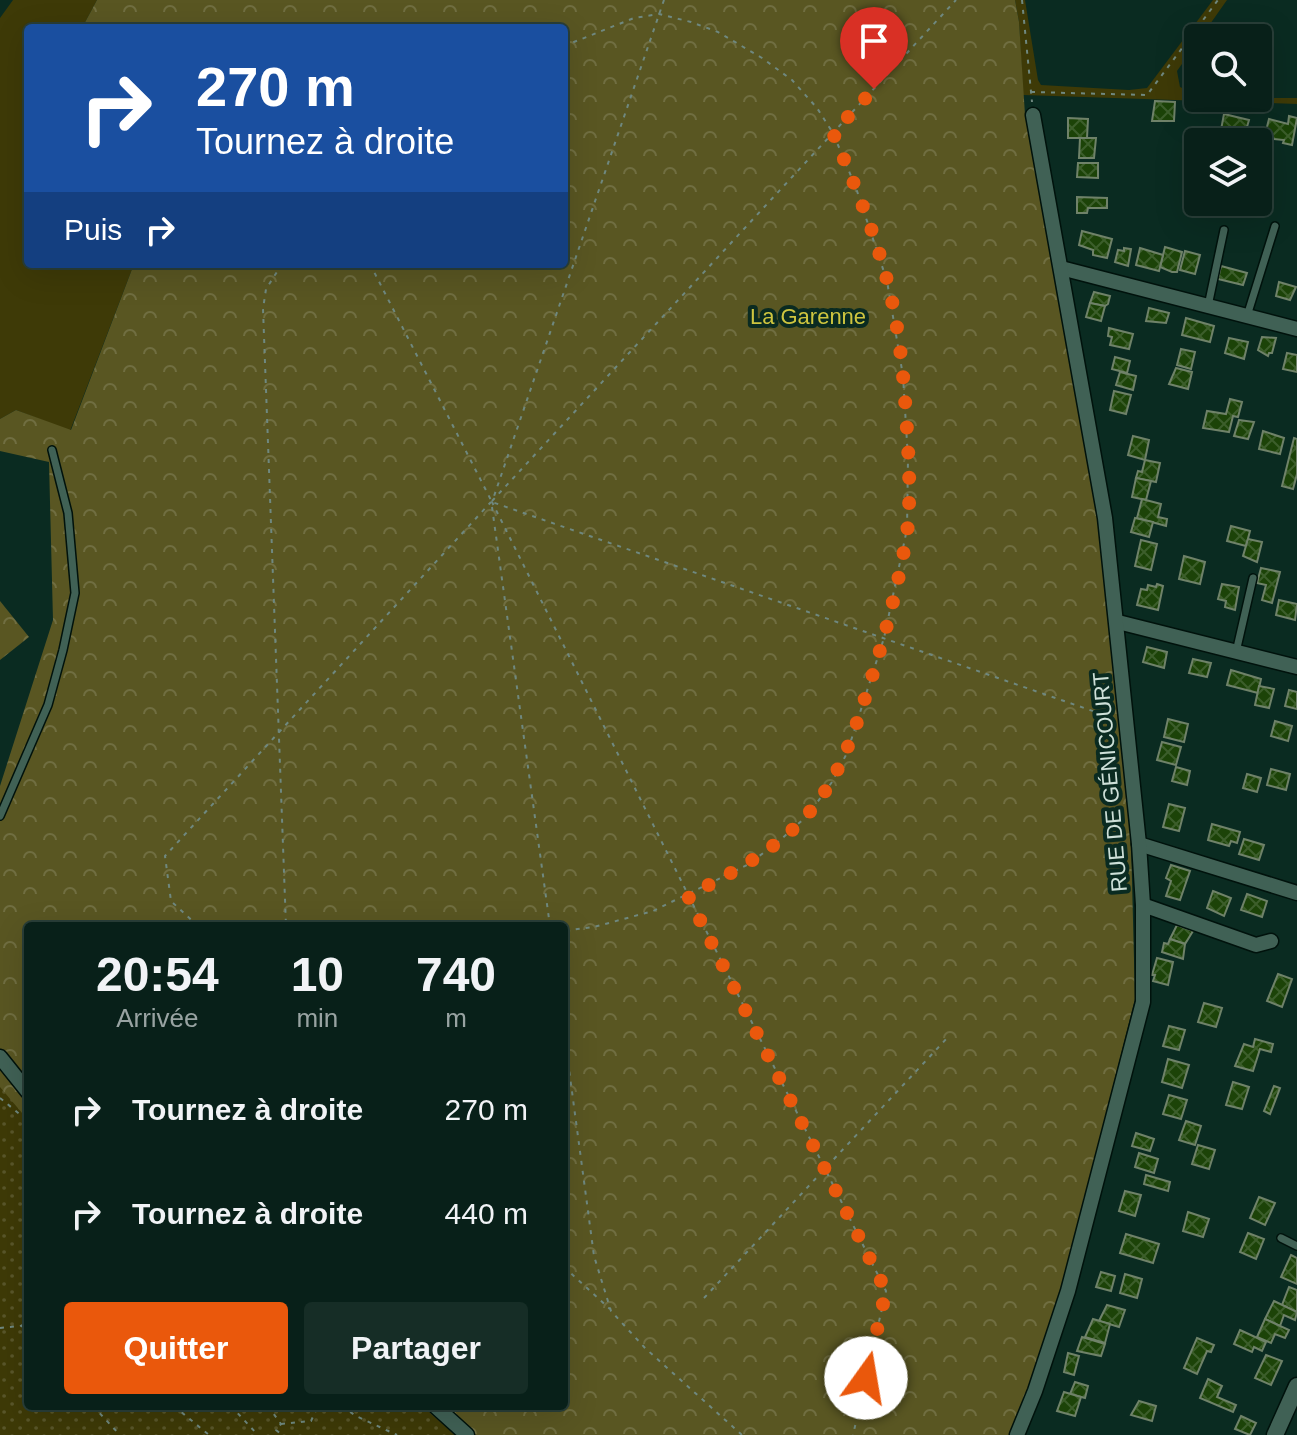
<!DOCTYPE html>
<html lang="fr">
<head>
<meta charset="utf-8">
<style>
	:root { --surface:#082019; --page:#162d26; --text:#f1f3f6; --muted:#98a3a2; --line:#293e38; --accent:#ea580c }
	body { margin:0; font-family:Arial,sans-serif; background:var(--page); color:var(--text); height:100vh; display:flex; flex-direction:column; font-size:30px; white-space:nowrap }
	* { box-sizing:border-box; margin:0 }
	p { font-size:26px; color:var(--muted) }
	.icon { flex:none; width:44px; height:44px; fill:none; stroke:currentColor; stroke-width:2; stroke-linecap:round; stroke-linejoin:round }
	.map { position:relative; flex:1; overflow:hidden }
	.details { position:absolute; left:24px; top:922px; width:544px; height:488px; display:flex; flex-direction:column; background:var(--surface); border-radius:8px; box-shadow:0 8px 32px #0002,0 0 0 2px var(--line) }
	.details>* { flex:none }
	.hud { position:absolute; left:24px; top:24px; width:544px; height:244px; border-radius:8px; box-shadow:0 8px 32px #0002,0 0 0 2px var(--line); background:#1a4fa0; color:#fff; overflow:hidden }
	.fabs { position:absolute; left:1184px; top:24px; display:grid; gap:16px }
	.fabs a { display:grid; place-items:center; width:88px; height:88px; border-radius:8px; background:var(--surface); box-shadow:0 8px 32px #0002,0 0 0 2px var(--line); font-size:40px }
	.pin { position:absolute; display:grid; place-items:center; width:68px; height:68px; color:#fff; margin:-82px -34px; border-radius:50% 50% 50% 0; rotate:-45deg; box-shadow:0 0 8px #0007 }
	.pin .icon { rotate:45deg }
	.me { position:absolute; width:88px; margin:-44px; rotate:13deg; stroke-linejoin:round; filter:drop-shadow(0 0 6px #0008) }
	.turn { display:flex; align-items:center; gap:28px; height:168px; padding:0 40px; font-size:36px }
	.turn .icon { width:104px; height:104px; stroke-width:2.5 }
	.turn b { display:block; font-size:56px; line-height:68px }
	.then { display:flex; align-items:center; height:76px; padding:0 40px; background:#0003; gap:16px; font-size:30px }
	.eta { display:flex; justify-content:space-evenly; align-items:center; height:136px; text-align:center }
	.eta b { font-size:48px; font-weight:600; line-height:56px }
	.action { display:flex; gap:16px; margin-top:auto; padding:16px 40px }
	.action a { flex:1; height:92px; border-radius:8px; background:var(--accent); color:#fff; font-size:32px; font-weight:600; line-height:92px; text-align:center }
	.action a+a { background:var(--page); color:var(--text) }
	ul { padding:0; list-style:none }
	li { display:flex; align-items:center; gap:24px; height:104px; padding:0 40px }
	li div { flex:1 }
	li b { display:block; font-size:30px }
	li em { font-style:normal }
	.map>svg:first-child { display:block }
	.green { fill:#3e3a07 }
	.forest { fill:url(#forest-crowns) }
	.park { fill:url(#park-dots) }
	.building { fill:url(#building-cross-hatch); stroke:#6f8269; stroke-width:2 }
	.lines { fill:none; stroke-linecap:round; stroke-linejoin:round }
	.service-casing { stroke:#00120c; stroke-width:10 }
	.minor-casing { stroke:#00120c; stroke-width:17 }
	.tertiary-casing { stroke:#00120c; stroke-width:19 }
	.path { stroke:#6f887f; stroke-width:2; stroke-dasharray:4 6; stroke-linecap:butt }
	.service { stroke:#406155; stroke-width:7 }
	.minor { stroke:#406155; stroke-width:14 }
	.tertiary { stroke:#406155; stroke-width:16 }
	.route { stroke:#ea580c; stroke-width:14; stroke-dasharray:0 25.2 }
	.labels { text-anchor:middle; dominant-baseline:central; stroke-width:8; stroke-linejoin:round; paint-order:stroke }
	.park-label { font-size:22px; fill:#cec53f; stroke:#0a2b21 }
	.street-label { font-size:22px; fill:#cee0d8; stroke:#0a2b21 }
</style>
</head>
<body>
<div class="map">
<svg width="1297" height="1435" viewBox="0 0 1297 1435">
	<defs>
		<pattern id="forest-crowns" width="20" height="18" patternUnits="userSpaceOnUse" patternTransform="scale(2)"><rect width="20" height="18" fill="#595622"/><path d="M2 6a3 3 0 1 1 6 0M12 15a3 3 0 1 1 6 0" fill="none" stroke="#706e41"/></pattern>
		<pattern id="park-dots" width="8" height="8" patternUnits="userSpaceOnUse" patternTransform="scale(2)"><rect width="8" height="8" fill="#3e3a07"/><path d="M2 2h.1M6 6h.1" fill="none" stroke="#59562a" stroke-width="1.8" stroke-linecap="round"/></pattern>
		<pattern id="building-cross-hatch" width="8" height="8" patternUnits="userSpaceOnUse" patternTransform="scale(2)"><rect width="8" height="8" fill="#1c4308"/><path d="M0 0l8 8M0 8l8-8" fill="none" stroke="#3c5e2b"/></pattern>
	</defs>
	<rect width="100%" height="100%" fill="#0a2b21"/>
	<!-- green -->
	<g class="green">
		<polygon points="13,0 97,0 82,28 28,28 28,264 134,264 70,431 16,410 0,419 0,18"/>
		<polygon points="1015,0 1025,0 1038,80 1041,85 1129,90 1147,88 1213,0 1227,0 1177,71 1180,87 1198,95 1198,98 1297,98 1297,104 1023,95 1019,22"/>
	</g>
	<!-- forest -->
	<g class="forest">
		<polygon points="97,0 1015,0 1019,22 1025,115 1102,544 1112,622 1131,842 1135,999 1063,1283 1019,1417 1009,1435 341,1435 307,1406 564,1406 564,926 28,926 28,1406 0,1435 0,786 53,620 49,462 0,451 0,419 16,410 71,430 134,264 564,264 564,28 82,28"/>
		<polygon points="0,601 29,637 0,660"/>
	</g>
	<!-- park -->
	<polygon class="park" points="0,1087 28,1120 28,1406 422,1406 455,1435 0,1435"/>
	<!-- building -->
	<g class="building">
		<polygon points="1155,101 1175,102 1174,121 1152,121"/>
		<polygon points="1224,114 1249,120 1244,137 1233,134 1232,138 1220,135"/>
		<polygon points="1289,116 1297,118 1292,145 1283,143 1284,140 1274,139 1265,135 1269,119 1288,124"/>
		<polygon points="1068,118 1088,119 1087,138 1068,138"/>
		<polygon points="1080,138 1096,138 1094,158 1079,158"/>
		<polygon points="1078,163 1098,163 1098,178 1077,177"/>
		<polygon points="1077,197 1107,198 1107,208 1088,208 1087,213 1077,213"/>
		<polygon points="1082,231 1112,239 1107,258 1093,255 1093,250 1079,245"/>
		<polygon points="1165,247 1182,252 1177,272 1172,272 1160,267"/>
		<polygon points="1124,248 1131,249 1128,266 1115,262 1118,250 1124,251"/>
		<polygon points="1140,248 1163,255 1159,271 1136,265"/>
		<polygon points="1185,251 1200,255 1195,274 1180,270"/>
		<polygon points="1221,266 1247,273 1243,285 1218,279"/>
		<polygon points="1279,282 1296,287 1290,300 1276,296"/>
		<polygon points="1094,292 1110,296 1108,304 1105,306 1090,303"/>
		<polygon points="1090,303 1105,306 1101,321 1086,317"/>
		<polygon points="1149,308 1169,313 1166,323 1146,321"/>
		<polygon points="1186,318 1214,326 1210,342 1182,335"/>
		<polygon points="1109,328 1133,334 1129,349 1110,345 1112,337 1108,336"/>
		<polygon points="1262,337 1276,338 1272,353 1269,353 1268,356 1258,350"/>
		<polygon points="1229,338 1248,342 1244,359 1225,353"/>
		<polygon points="1181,349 1195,352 1191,369 1177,365"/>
		<polygon points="1287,353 1297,355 1297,372 1283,369"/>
		<polygon points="1115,357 1130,361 1127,373 1112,369"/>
		<polygon points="1176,368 1192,372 1188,389 1169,384"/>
		<polygon points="1120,372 1136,376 1133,390 1116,385"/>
		<polygon points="1114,391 1131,395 1126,414 1110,410"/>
		<polygon points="1230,399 1242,402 1238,417 1233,416 1229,432 1203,428 1207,411 1226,414"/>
		<polygon points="1239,420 1254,422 1248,439 1234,436"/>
		<polygon points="1263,431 1284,438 1280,454 1259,449"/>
		<polygon points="1133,436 1149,440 1145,460 1128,455"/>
		<polygon points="1294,438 1297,439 1297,474 1293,489 1282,486"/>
		<polygon points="1145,460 1160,463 1156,482 1136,478 1138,471 1142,472"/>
		<polygon points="1136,478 1151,481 1146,500 1132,497"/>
		<polygon points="1142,499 1161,504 1158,517 1167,519 1166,526 1137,518"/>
		<polygon points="1135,518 1153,522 1149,537 1131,532"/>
		<polygon points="1231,526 1250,531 1246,546 1227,541"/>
		<polygon points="1248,539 1262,542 1257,562 1243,556"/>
		<polygon points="1141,540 1157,544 1151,570 1135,566"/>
		<polygon points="1184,556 1205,562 1200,584 1179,579"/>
		<polygon points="1261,568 1280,572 1272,603 1262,600 1266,585 1257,583"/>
		<polygon points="1157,584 1163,586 1158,610 1137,605 1141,589 1147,590 1148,585 1156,587"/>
		<polygon points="1222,584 1239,587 1235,610 1225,607 1226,601 1218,599"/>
		<polygon points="1279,600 1297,604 1295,620 1276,615"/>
		<polygon points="1147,647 1167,652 1164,668 1143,662"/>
		<polygon points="1193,659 1211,663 1207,677 1189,673"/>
		<polygon points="1231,670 1261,679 1258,693 1227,685"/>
		<polygon points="1259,686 1274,689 1269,708 1255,705"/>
		<polygon points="1289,690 1297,692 1297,709 1285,706"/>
		<polygon points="1168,719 1188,724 1184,742 1164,737"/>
		<polygon points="1275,721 1292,726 1288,741 1271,736"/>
		<polygon points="1162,742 1181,747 1176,765 1157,760"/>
		<polygon points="1176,767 1190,771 1187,785 1172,781"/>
		<polygon points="1271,769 1290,774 1286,790 1267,785"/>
		<polygon points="1247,774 1261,778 1257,792 1243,788"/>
		<polygon points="1169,804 1185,808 1179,831 1163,827"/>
		<polygon points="1212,824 1240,832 1237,843 1231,841 1229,846 1208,840"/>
		<polygon points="1244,839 1264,845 1259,860 1239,854"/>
		<polygon points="1171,865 1190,871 1180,900 1166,896 1171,881 1166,878"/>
		<polygon points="1213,891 1231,898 1224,916 1207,908"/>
		<polygon points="1247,894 1267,901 1262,917 1241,910"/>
		<polygon points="1177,925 1193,931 1185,944 1170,939"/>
		<polygon points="1170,939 1185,944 1183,959 1162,952 1164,943 1168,944"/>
		<polygon points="1157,958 1173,962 1168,985 1153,981 1155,975 1152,975"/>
		<polygon points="1278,974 1292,979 1282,1007 1267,1001"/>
		<polygon points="1204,1003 1222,1008 1216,1027 1198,1022"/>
		<polygon points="1169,1026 1185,1030 1179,1050 1163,1046"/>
		<polygon points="1255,1039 1273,1044 1271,1052 1260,1049 1253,1071 1235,1066 1244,1044 1253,1047"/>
		<polygon points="1168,1059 1189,1065 1182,1088 1162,1082"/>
		<polygon points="1233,1082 1249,1087 1242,1109 1226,1105"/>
		<polygon points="1274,1086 1280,1088 1270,1114 1264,1111"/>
		<polygon points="1169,1095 1187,1100 1181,1119 1163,1114"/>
		<polygon points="1186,1121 1201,1126 1195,1145 1179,1140"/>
		<polygon points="1136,1133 1154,1139 1150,1151 1132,1146"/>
		<polygon points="1198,1145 1215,1150 1209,1169 1192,1164"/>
		<polygon points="1139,1153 1158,1159 1154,1173 1135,1167"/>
		<polygon points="1146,1175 1170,1182 1168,1191 1144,1184"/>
		<polygon points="1125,1191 1141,1195 1135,1216 1119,1211"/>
		<polygon points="1259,1197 1275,1203 1265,1225 1250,1218"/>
		<polygon points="1188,1212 1209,1219 1203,1237 1183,1231"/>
		<polygon points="1248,1233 1264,1239 1256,1259 1240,1252"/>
		<polygon points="1126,1234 1159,1244 1153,1263 1120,1253"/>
		<polygon points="1291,1255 1297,1258 1297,1284 1281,1277"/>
		<polygon points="1101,1272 1115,1276 1111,1291 1096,1287"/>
		<polygon points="1125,1274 1142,1279 1137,1298 1120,1293"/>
		<polygon points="1289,1287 1297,1290 1297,1312 1282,1305"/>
		<polygon points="1274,1301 1297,1312 1295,1320 1284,1315 1280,1326 1265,1319"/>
		<polygon points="1107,1305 1125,1310 1119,1327 1099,1321"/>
		<polygon points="1093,1319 1110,1324 1105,1343 1085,1337"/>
		<polygon points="1265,1319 1289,1330 1285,1338 1275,1334 1271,1343 1257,1337"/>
		<polygon points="1240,1330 1266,1342 1262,1351 1254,1347 1252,1352 1234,1344"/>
		<polygon points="1082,1337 1105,1344 1101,1356 1077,1351"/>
		<polygon points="1197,1338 1214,1345 1211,1352 1207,1351 1197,1374 1184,1368"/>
		<polygon points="1068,1353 1079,1356 1074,1375 1064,1372"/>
		<polygon points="1266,1355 1282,1361 1271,1385 1255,1378"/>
		<polygon points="1208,1379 1222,1386 1217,1397 1236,1405 1233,1412 1200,1398"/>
		<polygon points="1075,1382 1088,1386 1085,1398 1070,1394"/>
		<polygon points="1064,1392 1081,1397 1075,1416 1057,1411"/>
		<polygon points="1139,1401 1156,1406 1152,1421 1131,1415"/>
		<polygon points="1241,1416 1256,1423 1250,1435 1235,1429"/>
	</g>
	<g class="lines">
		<!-- service casing -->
		<g class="service-casing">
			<g id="service">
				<polyline points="1208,306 1224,230"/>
				<polyline points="1247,316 1275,226"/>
				<polyline points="1236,652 1253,578"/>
				<polyline points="0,816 48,705 63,650 75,593 68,513 52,450"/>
				<polyline points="1281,1238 1297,1246"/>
			</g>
		</g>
		<!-- minor casing -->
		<g class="minor-casing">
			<g id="minor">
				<polyline points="1061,268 1297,329"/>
				<polyline points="1118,622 1297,667"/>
				<polyline points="1139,844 1297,893"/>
				<polyline points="1143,905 1256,945 1271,941"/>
				<polyline points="0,1057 28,1092"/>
				<polyline points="435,1406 467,1435"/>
				<polyline points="1017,1435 1035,1391 1068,1291 1143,1002 1143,905 1139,844 1105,518 1033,115"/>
			</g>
		</g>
		<!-- tertiary casing -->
		<g class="tertiary-casing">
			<polyline id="tertiary" points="1275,1435 1297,1386"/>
		</g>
		<!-- path -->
		<g class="path">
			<polyline points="664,0 492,502 886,1291 853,1435"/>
			<polyline points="1022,0 1032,102"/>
			<polyline points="564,46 634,18 659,14 691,22 718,32 762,58 792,80 817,108 833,133 856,188 887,281 903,376 908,459 907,529 884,638 847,753 832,782 808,815 777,843 747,865 653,911 594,927 570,930 564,935"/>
			<polyline points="1031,92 1147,95 1218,0"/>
			<polyline points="282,264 266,289 263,309 286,926"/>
			<polyline points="370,264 492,502 1110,717"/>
			<polyline points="492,501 956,0"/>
			<polyline points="492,507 550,926"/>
			<polyline points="198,926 171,901 165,856 491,502"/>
			<polyline points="564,1032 594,1256 611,1311 645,1348 742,1435"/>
			<polyline points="0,1098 28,1121"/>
			<polyline points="564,1267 610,1309"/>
			<polyline points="704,1298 949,1036"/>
			<polyline points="21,1325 28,1333"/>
			<polyline points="0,1328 28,1325"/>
			<polyline points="93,1406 120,1435"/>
			<polyline points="174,1406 209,1435"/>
			<polyline points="231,1406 258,1435"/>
			<polyline points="268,1406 281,1424 276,1430 282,1435"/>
			<polyline points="342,1406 356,1416 397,1435"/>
			<polyline points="281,1424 311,1421 318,1406"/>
		</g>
		<!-- service -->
		<use href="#service" class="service"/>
		<!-- minor -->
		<use href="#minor" class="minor"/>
		<!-- tertiary -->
		<use href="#tertiary" class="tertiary"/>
	</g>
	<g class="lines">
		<!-- route -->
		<path class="route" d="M866 1378 886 1291 688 896C731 873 774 852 807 815 842 776 855 728 871 680 886 632 899 583 907 533 911 500 909 463 907 430 904 380 900 329 887 280 874 230 853 181 833 133L874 89"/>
	</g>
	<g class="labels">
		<!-- park labels -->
		<g class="park-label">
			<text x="808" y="316">La Garenne</text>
		</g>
		<!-- street labels -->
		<g class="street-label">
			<text transform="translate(1110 782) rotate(-95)">RUE DE GÉNICOURT</text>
		</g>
	</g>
</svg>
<div class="fabs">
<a><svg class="icon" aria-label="search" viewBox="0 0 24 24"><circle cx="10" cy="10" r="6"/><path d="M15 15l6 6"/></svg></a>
<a><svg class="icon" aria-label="layers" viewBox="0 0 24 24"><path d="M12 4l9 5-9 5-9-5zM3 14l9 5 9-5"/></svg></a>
</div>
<div class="pin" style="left:874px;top:89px;background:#d93025"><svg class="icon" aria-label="arrive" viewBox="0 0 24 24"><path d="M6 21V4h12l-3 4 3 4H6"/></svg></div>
<svg class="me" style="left:866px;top:1378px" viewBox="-20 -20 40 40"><circle r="19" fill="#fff"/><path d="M0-13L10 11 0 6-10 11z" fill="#ea580c"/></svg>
<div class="hud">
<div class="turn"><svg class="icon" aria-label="right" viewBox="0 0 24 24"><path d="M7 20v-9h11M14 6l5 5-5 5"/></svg><div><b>270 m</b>Tournez à droite</div></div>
<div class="then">Puis<svg class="icon" aria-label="right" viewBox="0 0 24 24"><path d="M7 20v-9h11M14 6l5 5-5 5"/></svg></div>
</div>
<section class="details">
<div class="eta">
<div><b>20:54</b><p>Arrivée</p></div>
<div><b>10</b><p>min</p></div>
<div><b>740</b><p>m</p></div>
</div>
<ul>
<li><svg class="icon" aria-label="right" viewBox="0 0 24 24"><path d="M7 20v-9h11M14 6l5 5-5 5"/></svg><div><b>Tournez à droite</b></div><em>270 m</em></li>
<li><svg class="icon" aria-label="right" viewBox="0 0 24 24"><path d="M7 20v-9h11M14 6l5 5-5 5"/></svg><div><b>Tournez à droite</b></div><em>440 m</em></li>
</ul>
<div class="action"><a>Quitter</a><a>Partager</a></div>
</section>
</div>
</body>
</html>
